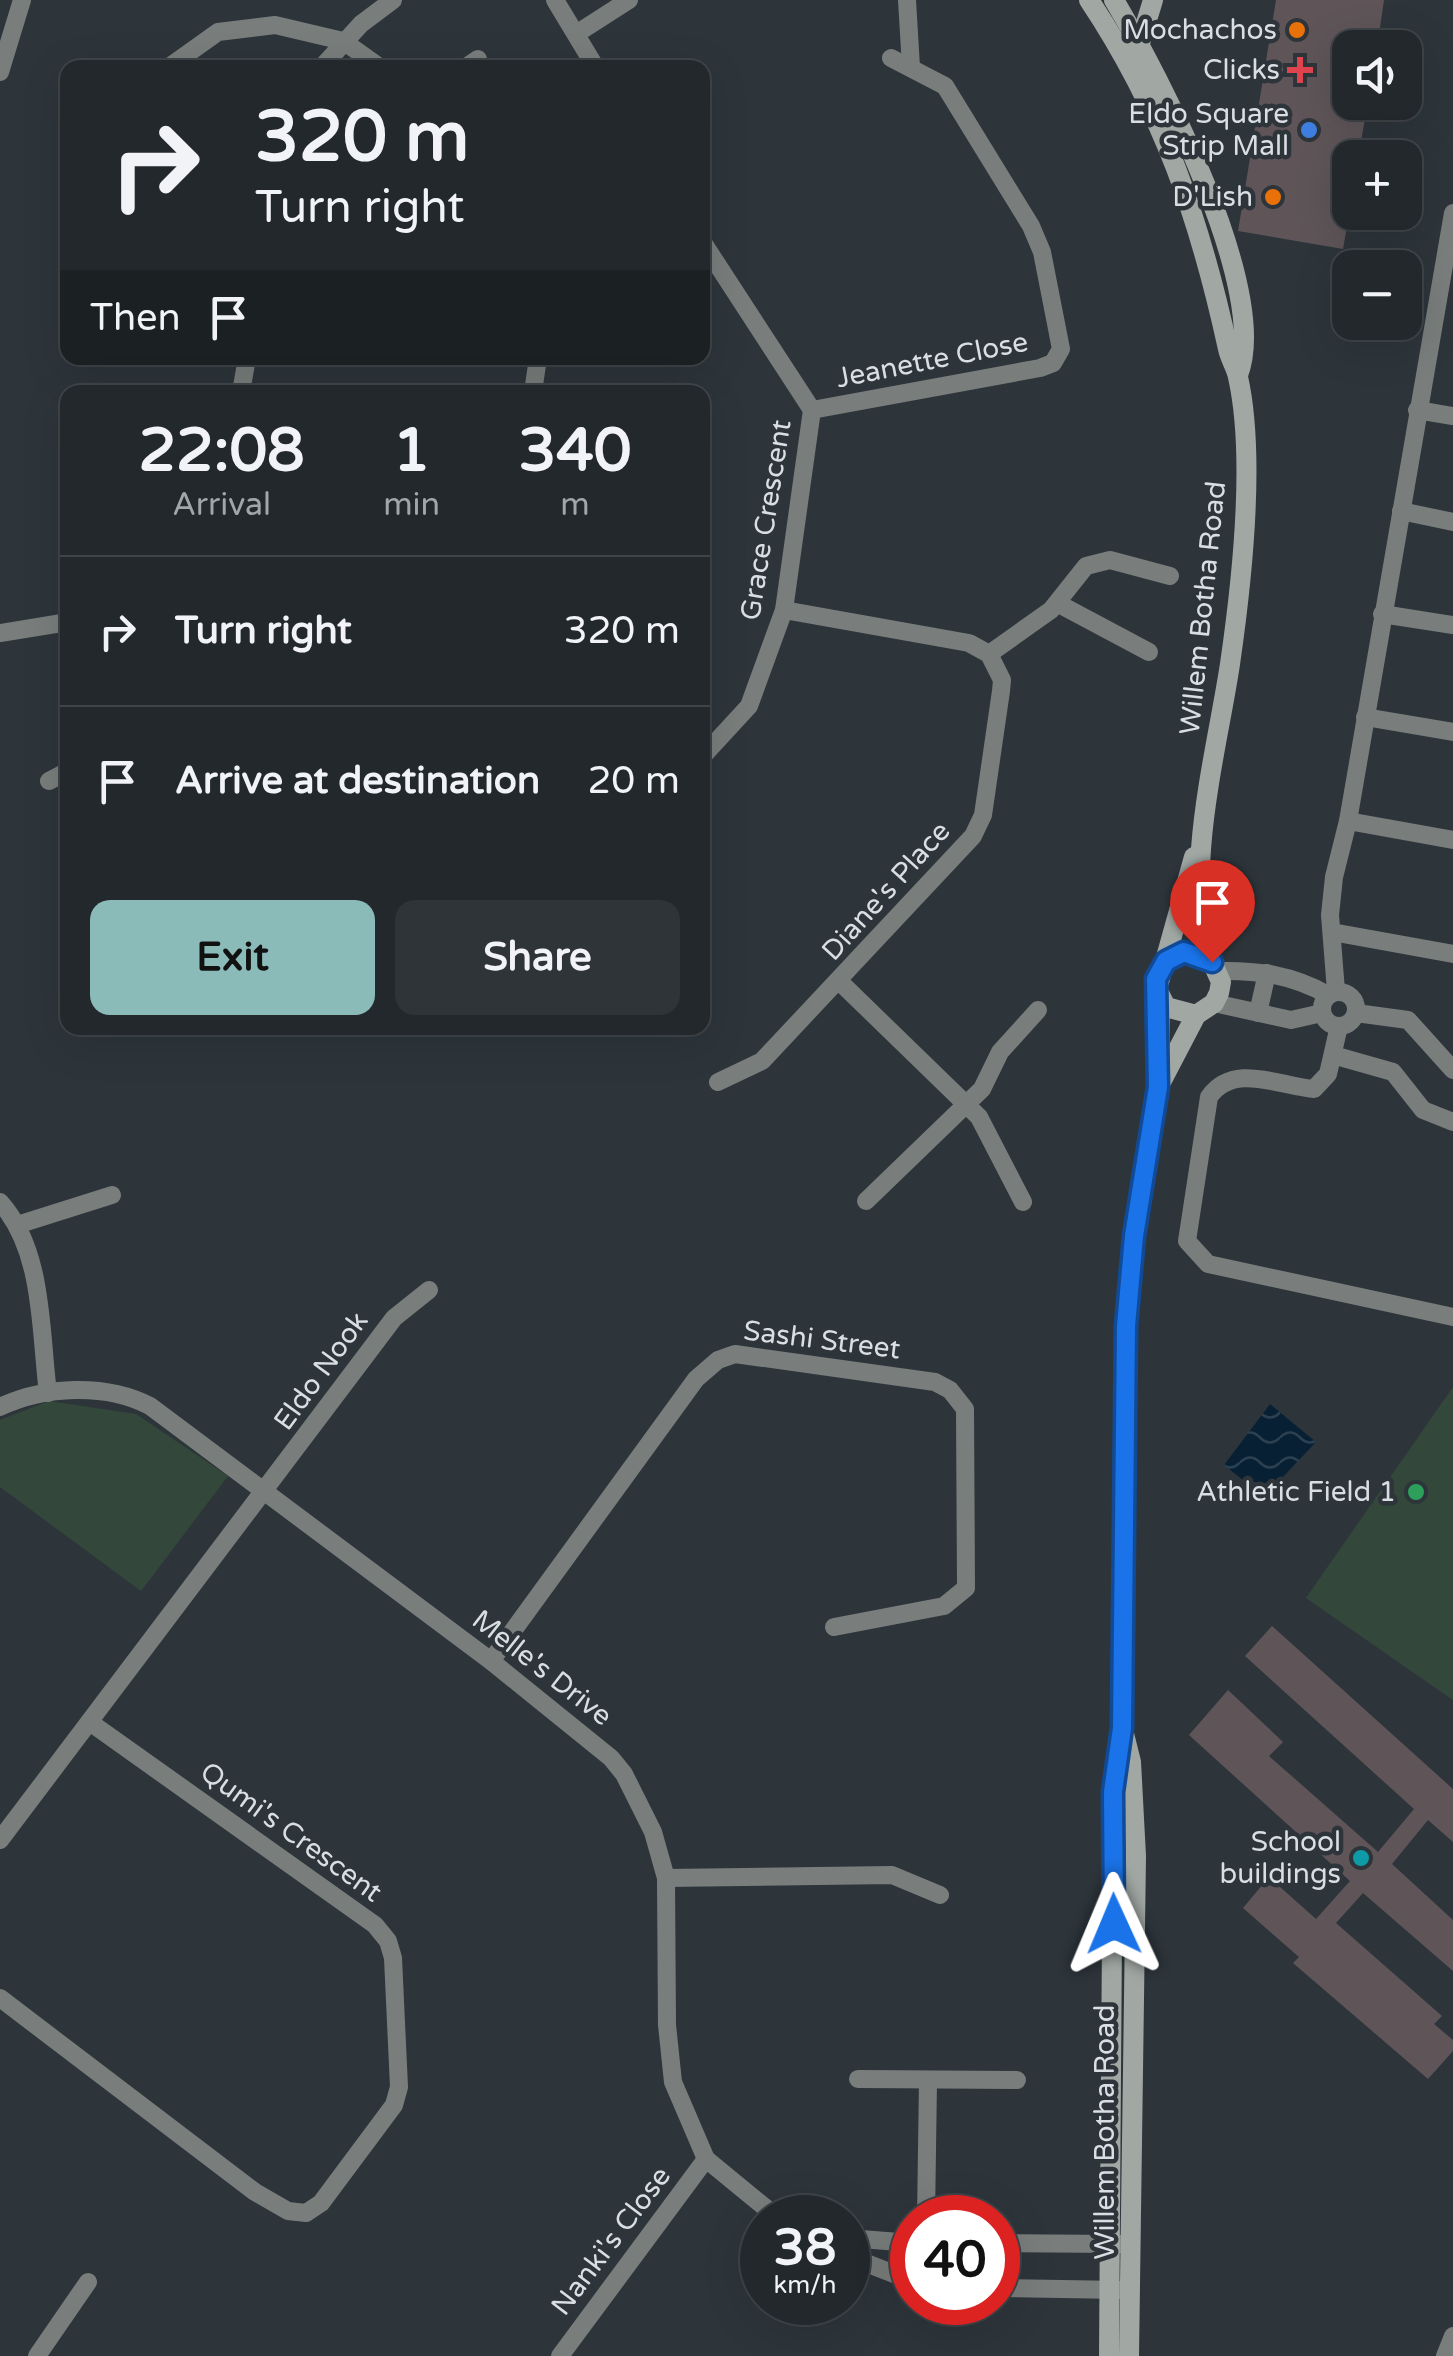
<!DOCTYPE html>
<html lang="en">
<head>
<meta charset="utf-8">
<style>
	:root { --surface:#22282c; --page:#2e3438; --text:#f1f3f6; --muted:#a2a6a9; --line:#3f4448; --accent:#8bbbb9 }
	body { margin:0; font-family:"Varela Round",sans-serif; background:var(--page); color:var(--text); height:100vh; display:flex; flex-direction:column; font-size:38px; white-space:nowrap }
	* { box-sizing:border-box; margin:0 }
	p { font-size:32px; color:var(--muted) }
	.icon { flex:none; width:55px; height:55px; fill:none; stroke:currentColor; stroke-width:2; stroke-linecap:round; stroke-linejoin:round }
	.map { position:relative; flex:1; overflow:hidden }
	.sheet { position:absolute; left:60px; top:385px; width:650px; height:650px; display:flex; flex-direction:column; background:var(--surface); border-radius:20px; box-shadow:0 10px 40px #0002,0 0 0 2px var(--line) }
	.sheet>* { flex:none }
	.guide { position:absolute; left:60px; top:60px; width:650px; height:305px; border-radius:20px; box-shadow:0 10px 40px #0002,0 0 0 2px var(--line); background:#22282c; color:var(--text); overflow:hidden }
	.tools { position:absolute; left:1332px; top:30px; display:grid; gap:20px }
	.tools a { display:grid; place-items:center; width:90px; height:90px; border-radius:20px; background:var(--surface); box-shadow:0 10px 40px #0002,0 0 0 2px var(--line); font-size:50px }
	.speed { position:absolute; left:740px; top:2195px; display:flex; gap:20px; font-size:50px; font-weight:700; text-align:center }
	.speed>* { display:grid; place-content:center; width:130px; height:130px; border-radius:50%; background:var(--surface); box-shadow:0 10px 40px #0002,0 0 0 2px var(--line); line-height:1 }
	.speed small { font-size:25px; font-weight:400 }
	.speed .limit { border:15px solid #d22; background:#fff; color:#111 }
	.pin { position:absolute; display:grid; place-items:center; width:85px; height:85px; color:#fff; margin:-102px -42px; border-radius:50% 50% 50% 0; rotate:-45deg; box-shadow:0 0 10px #0007 }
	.pin .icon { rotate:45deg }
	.me { position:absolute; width:110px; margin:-55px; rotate:359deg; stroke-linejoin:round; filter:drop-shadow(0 0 8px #0008) }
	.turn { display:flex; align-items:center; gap:35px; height:210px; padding:0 30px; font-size:45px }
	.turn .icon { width:130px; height:130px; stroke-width:2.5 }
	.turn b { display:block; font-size:70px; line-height:85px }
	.then { display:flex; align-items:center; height:95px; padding:0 30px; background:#0003; gap:20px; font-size:38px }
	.eta { display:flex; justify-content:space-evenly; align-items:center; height:170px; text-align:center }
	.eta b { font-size:60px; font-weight:800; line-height:70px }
	.cta { display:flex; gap:20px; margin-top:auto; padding:20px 30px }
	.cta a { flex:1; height:115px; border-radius:20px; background:var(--accent); color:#111; font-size:40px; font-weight:800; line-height:115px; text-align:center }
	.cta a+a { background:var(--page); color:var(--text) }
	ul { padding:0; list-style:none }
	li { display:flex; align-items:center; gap:30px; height:150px; padding:0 30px; border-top:2px solid var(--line) }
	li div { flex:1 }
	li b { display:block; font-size:38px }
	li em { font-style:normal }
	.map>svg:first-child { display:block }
	.green { fill:#33483a }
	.water { fill:url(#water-waves) }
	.building { fill:#5f5559 }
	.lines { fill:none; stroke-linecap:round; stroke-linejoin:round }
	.street { stroke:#797e7c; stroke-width:18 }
	.secondary { stroke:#a1a8a4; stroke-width:20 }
	.route-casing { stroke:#114b97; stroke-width:25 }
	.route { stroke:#1a73e8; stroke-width:18 }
	.food-dot { fill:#e8710a; stroke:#2d353b; stroke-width:4 }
	.health-dot { fill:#e0444e; stroke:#2d353b; stroke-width:4 }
	.shop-dot { fill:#3f7fe0; stroke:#2d353b; stroke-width:4 }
	.leisure-dot { fill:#2e9e5b; stroke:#2d353b; stroke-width:4 }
	.culture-dot { fill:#0f9aa8; stroke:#2d353b; stroke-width:4 }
	.labels { text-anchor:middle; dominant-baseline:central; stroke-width:9; stroke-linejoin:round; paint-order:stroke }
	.poi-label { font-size:28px; fill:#d9dee2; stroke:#2d353b; text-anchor:end }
	.street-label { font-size:28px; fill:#d9dee2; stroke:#2d353b }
</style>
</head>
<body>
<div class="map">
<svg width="1453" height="2356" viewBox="0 0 1453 2356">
	<defs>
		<pattern id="water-waves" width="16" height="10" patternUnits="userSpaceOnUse" patternTransform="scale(2.5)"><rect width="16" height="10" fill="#082034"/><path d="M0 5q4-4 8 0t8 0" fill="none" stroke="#2b4051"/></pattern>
	</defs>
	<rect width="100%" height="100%" fill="#2d353b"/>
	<!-- green -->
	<g class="green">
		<polygon points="1453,1387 1453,1700 1306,1598"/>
		<polygon points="49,1401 136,1414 228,1476 141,1591 0,1487 0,1420"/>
	</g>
	<!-- water -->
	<polygon class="water" points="1270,1404 1316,1442 1264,1497 1224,1465"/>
	<!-- building -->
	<g class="building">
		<polygon points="1276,0 1384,0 1377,48 1350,48 1350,102 1368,102 1358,158 1350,158 1350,209 1343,249 1238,231"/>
		<polygon points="1272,1626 1453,1789 1453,1842 1428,1820 1392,1864 1453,1920 1453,1971 1363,1893 1336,1923 1442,2016 1434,2024 1453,2040 1453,2051 1428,2079 1293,1963 1299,1957 1243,1908 1269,1877 1316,1919 1350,1881 1189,1735 1228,1690 1283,1742 1269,1756 1378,1852 1414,1809 1245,1656"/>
	</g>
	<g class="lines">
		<!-- street -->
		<g class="street">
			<polyline points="555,0 596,68"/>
			<polyline points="907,0 911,67"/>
			<polyline points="576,34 629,0"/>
			<polyline points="169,67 218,32 275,25 343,41 381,68"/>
			<polyline points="321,68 361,24 393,0"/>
			<polyline points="465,68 478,59"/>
			<polyline points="0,72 22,0"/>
			<polyline points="702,241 812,410 784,610 749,706 702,757"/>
			<polyline points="241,392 247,358"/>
			<polyline points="533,392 538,358"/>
			<polyline points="812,410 1040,368 1053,363 1061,349 1042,252 1031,226 945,86 891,58"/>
			<polyline points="1417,410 1453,416"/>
			<polyline points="1401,511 1453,522"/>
			<polyline points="1057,603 1149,652"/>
			<polyline points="1382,614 1453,625"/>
			<polyline points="0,633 68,622"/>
			<polyline points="989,654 1051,610 1086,566 1110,560 1170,576"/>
			<polyline points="1365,717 1453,732"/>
			<polyline points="49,781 68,771"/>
			<polyline points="1348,821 1453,840"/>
			<polyline points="1332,932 1453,954"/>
			<path d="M1218 971C1258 970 1293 975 1328 995"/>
			<polyline points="840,982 979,1117 1023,1202"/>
			<polyline points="1336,991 1330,915 1334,877 1348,821 1453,213"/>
			<circle cx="1339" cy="1009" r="17"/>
			<polyline points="1214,1003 1291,1020 1322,1013"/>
			<polyline points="1258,1013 1267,973"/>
			<polyline points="1356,1013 1408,1020 1453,1070"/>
			<path d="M1339 1026 1328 1074 1314 1089C1278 1086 1234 1062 1209 1097L1187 1241 1208 1264 1453 1317"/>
			<polyline points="1333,1055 1393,1072 1423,1110 1453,1122"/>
			<polyline points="718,1082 762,1061 973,836 983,815 1001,691 1002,680 989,654 969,643 784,610"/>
			<polyline points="866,1201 982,1089 1000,1052 1038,1010"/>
			<path d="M0 1202C44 1251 40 1331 48 1393"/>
			<polyline points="17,1225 112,1195"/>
			<path d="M0 1407C44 1386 106 1383 150 1406L491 1661 611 1758 624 1774 653 1832 666 1878 667 2025 673 2082 706 2159 778 2218"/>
			<polyline points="491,1661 696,1379 718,1360 735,1354 935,1382 950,1390 965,1409 966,1588 944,1606 834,1627"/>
			<polyline points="0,1840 394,1318 429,1290"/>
			<polyline points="666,1878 892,1875 940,1895"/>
			<polyline points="0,1998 255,2192 288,2211 306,2213 321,2203 394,2105 399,2087 393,1958 388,1941 375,1925 91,1723"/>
			<polyline points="858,2079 1017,2080"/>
			<polyline points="926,2218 928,2081"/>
			<polyline points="848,2238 912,2243"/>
			<polyline points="998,2243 1122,2244"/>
			<polyline points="848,2256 912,2281"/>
			<polyline points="998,2288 1122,2290"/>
			<polyline points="37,2356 88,2282"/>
			<polyline points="560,2356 706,2159"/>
			<polyline points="1445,2356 1453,2336"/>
		</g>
		<!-- secondary -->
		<g class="secondary">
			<path d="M1089 0C1163 111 1200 220 1228 349 1230 359 1236 367 1238 377 1256 458 1242 581 1230 664 1217 751 1181 879 1212 962"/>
			<path d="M1114 0C1159 76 1271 291 1238 375"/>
			<polyline points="1139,46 1153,0"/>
			<polyline points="1165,961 1194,857"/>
			<polyline points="1161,1082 1196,1015 1214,1003 1219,993 1221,982 1212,962 1184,952 1165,961 1157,989 1166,1007 1196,1015"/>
			<polyline points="1124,1734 1131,1762 1136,1856 1129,2356"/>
			<polyline points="1109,2356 1113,1792 1122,1728 1126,1326 1134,1236 1159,1087 1160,999"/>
		</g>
	</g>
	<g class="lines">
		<!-- route casing -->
		<g class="route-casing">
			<polyline id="route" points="1114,1924 1113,1792 1122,1728 1126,1326 1134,1236 1158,1087 1156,979 1166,961 1184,952 1212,962"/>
		</g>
		<!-- route -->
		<use href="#route" class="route"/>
	</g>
	<!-- markers -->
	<g class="food-dot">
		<circle cx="1297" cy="30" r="10"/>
		<circle cx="1273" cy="197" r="10"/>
	</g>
	<path class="health-dot" d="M1295 55h10v10h10v10h-10v10h-10v-10h-10v-10h10z"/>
	<circle class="shop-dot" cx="1309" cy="130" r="10"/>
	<circle class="leisure-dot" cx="1416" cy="1492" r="10"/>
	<circle class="culture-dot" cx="1361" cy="1858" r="10"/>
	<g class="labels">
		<!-- poi labels -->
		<g class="poi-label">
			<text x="1277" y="30">Mochachos</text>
			<text x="1280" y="70">Clicks</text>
			<text x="1289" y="114">Eldo Square<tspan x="1289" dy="32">Strip Mall</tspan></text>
			<text x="1253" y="197">D'Lish</text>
			<text x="1396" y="1492">Athletic Field 1</text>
			<text x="1341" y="1842">School<tspan x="1341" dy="32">buildings</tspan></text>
		</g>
		<!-- street labels -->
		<g class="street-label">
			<text transform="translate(932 360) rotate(-11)">Jeanette Close</text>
			<text transform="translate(766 520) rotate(-81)">Grace Crescent</text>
			<text transform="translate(1203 608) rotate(-84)">Willem Botha Road</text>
			<text transform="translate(886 891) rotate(-48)">Diane's Place</text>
			<text transform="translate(822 1340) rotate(7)">Sashi Street</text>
			<text transform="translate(321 1371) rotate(-54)">Eldo Nook</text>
			<text transform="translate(542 1668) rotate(38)">Melle's Drive</text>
			<text transform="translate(291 1832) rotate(36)">Qumi's Crescent</text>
			<text transform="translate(1105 2132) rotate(-90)">Willem Botha Road</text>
			<text transform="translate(611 2241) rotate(-53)">Nanki's Close</text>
		</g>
	</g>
</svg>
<div class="tools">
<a><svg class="icon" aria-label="sound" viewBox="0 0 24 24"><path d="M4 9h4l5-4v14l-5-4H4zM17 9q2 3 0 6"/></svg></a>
<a>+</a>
<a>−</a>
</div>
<div class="speed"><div>38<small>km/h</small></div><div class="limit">40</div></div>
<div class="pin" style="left:1212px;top:962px;background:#d93025"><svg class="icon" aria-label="arrive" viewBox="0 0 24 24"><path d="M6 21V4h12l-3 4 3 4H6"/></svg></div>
<svg class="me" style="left:1114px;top:1924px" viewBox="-20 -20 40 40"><path d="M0-17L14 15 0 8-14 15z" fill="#1a73e8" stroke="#fff" stroke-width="4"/></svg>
<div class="guide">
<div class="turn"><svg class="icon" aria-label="right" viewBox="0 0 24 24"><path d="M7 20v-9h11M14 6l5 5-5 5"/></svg><div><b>320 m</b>Turn right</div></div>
<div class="then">Then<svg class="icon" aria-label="arrive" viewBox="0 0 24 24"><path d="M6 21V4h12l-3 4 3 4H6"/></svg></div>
</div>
<section class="sheet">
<div class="eta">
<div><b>22:08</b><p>Arrival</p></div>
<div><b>1</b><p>min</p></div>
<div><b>340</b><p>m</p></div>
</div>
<ul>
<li><svg class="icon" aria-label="right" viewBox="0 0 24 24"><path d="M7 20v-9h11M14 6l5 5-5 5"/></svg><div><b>Turn right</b></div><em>320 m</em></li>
<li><svg class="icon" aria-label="arrive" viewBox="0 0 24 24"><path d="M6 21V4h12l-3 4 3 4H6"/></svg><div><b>Arrive at destination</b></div><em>20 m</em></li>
</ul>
<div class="cta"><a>Exit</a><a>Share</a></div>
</section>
</div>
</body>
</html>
